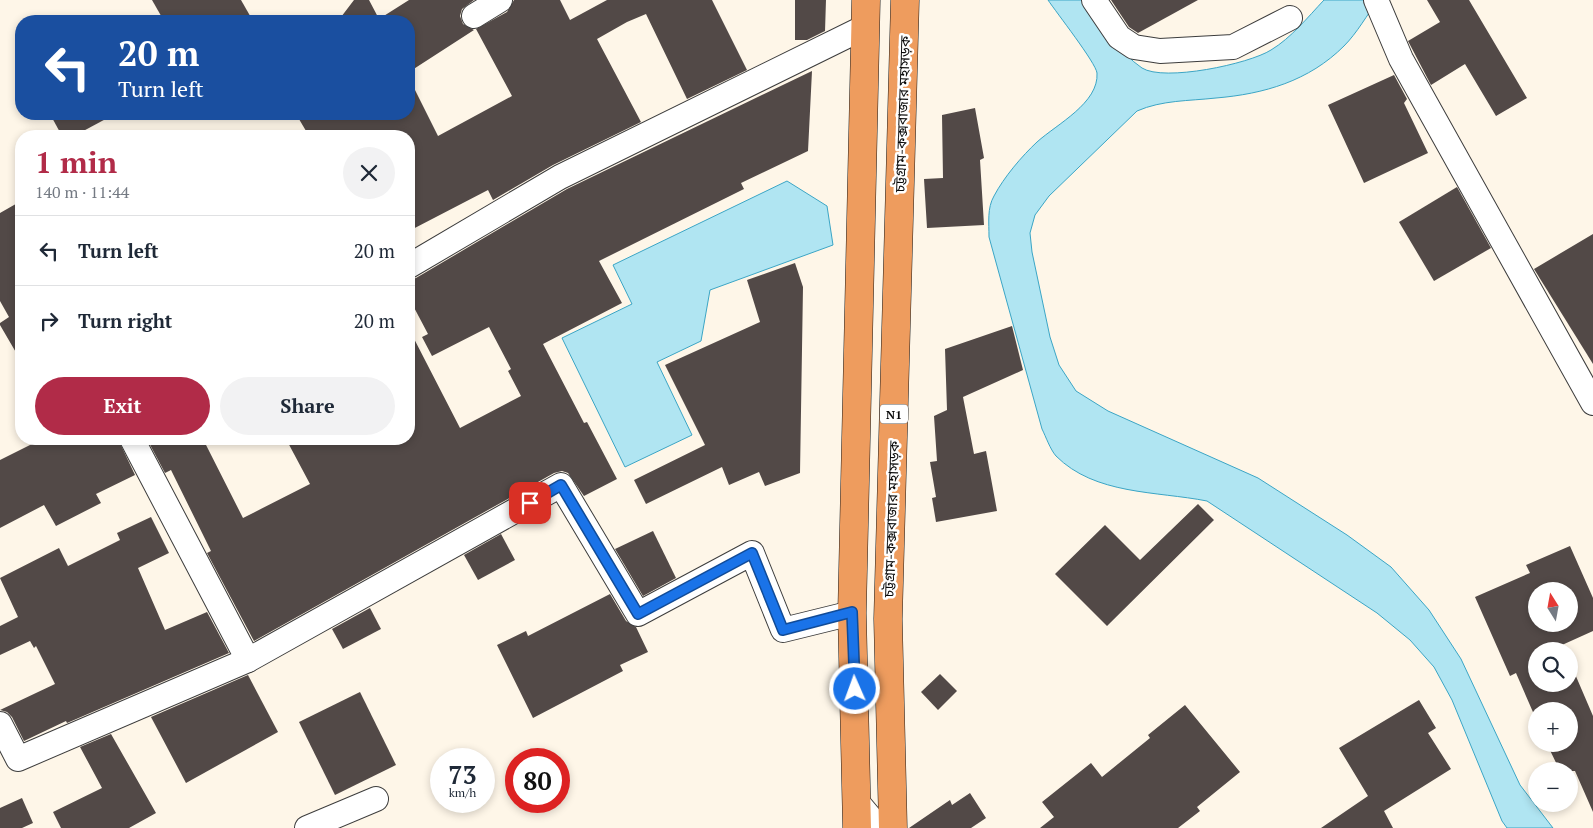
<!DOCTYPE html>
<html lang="en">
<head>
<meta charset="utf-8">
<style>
	:root { --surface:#fff; --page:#f2f2f3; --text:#1f2937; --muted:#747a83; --line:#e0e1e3; --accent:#b12b48 }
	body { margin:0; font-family:"PT Serif","Noto Sans Bengali",serif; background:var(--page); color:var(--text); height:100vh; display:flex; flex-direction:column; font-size:19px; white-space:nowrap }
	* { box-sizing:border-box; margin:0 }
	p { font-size:16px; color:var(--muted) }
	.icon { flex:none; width:28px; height:28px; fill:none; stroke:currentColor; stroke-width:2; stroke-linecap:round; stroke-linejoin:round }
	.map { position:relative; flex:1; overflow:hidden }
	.sheet { position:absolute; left:15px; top:130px; width:400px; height:315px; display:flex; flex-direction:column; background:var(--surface); border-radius:20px; box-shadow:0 2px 8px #0003 }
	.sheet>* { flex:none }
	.top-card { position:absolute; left:15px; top:15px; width:400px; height:105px; border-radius:20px; box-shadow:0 2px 8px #0003; background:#1a4fa0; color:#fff; overflow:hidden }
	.needle { width:32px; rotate:349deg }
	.fabs { position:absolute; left:1528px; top:582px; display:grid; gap:10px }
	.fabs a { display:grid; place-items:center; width:50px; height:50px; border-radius:50%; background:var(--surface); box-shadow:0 2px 8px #0003; font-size:25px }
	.speed { position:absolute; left:430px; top:748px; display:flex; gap:10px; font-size:25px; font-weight:700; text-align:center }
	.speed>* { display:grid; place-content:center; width:65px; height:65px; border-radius:50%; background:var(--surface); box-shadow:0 2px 8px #0003; line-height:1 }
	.speed small { font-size:12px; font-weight:400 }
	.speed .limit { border:8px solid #d22; background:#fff; color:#111 }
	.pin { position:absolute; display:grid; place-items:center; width:42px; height:42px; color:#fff; margin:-21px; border-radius:10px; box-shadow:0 2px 8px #0006 }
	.me { position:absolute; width:55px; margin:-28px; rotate:358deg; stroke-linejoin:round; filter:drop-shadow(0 0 4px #0008) }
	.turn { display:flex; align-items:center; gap:18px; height:105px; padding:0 20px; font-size:22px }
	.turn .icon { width:65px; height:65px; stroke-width:2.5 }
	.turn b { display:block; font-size:35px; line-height:42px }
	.round { display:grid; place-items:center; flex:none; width:52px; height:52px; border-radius:26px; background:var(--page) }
	.headline { display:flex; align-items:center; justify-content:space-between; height:85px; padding:0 20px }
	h1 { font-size:30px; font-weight:700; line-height:38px; color:var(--accent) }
	.action { display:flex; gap:10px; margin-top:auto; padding:10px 20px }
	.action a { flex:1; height:58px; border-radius:30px; background:var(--accent); color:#fff; font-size:20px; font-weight:700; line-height:58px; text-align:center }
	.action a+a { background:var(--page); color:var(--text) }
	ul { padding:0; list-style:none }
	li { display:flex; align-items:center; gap:15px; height:70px; padding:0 20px; border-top:1px solid var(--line) }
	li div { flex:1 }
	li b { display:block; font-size:19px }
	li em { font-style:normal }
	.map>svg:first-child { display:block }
	.water { fill:#b0e5f2; stroke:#3ba5c5 }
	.building { fill:#524947; fill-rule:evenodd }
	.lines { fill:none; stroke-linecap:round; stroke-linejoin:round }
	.minor-casing { stroke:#3d3d3d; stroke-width:26 }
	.trunk-casing { stroke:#1b1b1b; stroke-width:29 }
	.minor { stroke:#fff; stroke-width:24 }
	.trunk { stroke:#ee9c5e; stroke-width:28 }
	.route-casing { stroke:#114b97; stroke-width:12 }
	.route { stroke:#1a73e8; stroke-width:9 }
	.labels { text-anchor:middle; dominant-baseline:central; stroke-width:5; stroke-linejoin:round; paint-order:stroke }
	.shield { fill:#fff; stroke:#545454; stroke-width:1 }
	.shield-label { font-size:12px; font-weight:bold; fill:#0a0a0a }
	.street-label { font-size:14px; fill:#0a0a0a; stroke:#fff }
</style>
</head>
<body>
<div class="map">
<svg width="1593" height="828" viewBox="0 0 1593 828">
	<rect width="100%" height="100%" fill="#fef6e8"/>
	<!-- water -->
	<g class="water">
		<path d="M1048 0H1087C1103 22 1119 53 1142 68 1164 82 1249 64 1271 50 1291 38 1308 17 1324 0H1378C1367 15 1357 33 1344 46 1309 81 1264 94 1216 98 1189 101 1162 100 1137 111L1049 196 1035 215 1030 233 1032 252 1050 337 1059 365 1076 391 1108 411 1258 478 1347 535 1391 567 1429 610 1461 659 1520 785 1553 828H1507L1502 821 1452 700 1434 667 1410 640 1377 613 1207 501C1156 491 1095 495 1056 456 1050 449 1046 437 1042 429L989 237C989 223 987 208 994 196 1004 177 1022 156 1037 142 1057 124 1099 103 1097 73 1096 63 1056 12 1048 0Z"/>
		<polygon points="787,181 827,206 833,245 710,290 701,341 657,362 692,435 625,467 562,338 632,304 613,265"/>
	</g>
	<!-- building -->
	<g class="building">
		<polygon points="152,0 241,0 253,21 164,21"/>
		<polygon points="354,0 369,0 379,19 409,0 474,0 462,9 460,16 463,24 474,30 409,72 409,21 338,21"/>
		<polygon points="514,0 560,0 570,20 607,0 712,0 747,70 687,99 646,14 627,22 597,39 641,122 553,165 493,200 488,190 409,231 409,136 309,136 296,114 409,114 409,78 438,136 512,96 476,29 507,12"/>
		<polygon points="795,0 826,0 825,31 807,40 795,40"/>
		<polygon points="1111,0 1198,0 1138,33 1129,27"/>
		<polygon points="1427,0 1469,0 1527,98 1496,116 1465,64 1431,85 1408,41 1440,22"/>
		<polygon points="812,71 808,151 741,183 744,189 599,261 622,303 543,344 584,423 587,422 617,479 584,496 568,473 562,471 554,473 254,641 207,553 211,551 171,470 165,473 147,439 203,439 243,518 310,484 286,439 409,439 409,329 460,428 521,396 508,371 511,369 489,327 432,356 422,337 428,334 409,298 409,280 416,278 567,189"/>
		<polygon points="1394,75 1407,99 1404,103 1428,153 1364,183 1328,105"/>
		<polygon points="975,108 984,158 980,160 984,225 927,228 924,179 943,178 942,115"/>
		<polygon points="50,114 115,114 74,136 62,136"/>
		<polygon points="1457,187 1491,248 1434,281 1399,222"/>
		<polygon points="21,201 21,361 0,325 0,323 9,317 0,301 0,213"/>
		<polygon points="1593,234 1593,364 1534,269"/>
		<polygon points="795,263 803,287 800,473 765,486 759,472 729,485 722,467 646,504 634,480 705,445 665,365 760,322 747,280"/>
		<polygon points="1012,326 1023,370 963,397 974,454 986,451 997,511 936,522 932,498 936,497 930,462 937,461 934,416 947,410 945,349"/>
		<polygon points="42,439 118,439 135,475 96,494 101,503 56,526 44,505 0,528 0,460"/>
		<polygon points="1198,504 1214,520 1107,626 1055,574 1105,525 1140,560"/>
		<polygon points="151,517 169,553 138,568 165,630 207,612 229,653 67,723 66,721 24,741 12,717 7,712 0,710 55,684 36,646 34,648 30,641 0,655 0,626 18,617 0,578 59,548 68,566 120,540 117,533"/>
		<polygon points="653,531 676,578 643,596 615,549"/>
		<polygon points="501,534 515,560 478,580 464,555"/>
		<path d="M1570 546 1593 598V631L1562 645 1565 651H1536V684H1569V660L1593 716V812L1575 771H1560L1547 744H1569V711H1536V719L1516 673 1510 676 1475 597 1530 573 1526 565ZM1536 591H1569V624H1536Z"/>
		<polygon points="610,594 626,621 636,627 648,652 620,665 623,671 533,718 497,645 526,631 528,636"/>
		<polygon points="370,608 381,629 343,649 332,629"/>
		<polygon points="940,674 957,691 938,710 921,692"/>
		<polygon points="248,675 278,732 186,783 151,717"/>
		<polygon points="360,692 396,765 335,795 299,722"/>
		<polygon points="1419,700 1436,728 1428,733 1451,769 1384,811 1393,828 1321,828 1368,796 1339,748"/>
		<polygon points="1185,705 1240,772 1197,807 1200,811 1178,828 1040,828 1054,817 1042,802 1091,763 1102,777 1150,738 1148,735"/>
		<polygon points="111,734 156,813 129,828 61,828 53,812 102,788 80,747"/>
		<polygon points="970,793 986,818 971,828 909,828 950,800 952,805"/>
		<polygon points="22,798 33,823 22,828 0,828 0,808"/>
	</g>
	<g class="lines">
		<!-- minor casing -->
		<g class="minor-casing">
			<g id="minor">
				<polyline points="1094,0 1119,37 1134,47 1160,51 1233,47 1290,18"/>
				<polyline points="1376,0 1401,59 1593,403"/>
				<polyline points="474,16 500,0"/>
				<polyline points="409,266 560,177 865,27"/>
				<polyline points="132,439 248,660"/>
				<polyline points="0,724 18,759 248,660 561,485 638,614 752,553 783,630 852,613"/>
				<polyline points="858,803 879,828"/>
				<polyline points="307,828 376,799"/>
			</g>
		</g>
		<!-- trunk casing -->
		<g class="trunk-casing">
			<g id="trunk">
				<polyline points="857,828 852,613 866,0"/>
				<polyline points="893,828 888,619 905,0"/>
			</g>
		</g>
		<!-- minor -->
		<use href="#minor" class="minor"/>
		<!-- trunk -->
		<use href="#trunk" class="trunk"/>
	</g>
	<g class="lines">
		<!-- route casing -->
		<g class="route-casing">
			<polyline id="route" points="530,503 561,485 638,614 752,553 783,630 852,612 855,689"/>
		</g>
		<!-- route -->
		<use href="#route" class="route"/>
	</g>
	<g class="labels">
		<!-- shield labels -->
		<rect class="shield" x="880" y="404.5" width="28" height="19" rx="4"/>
		<g class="shield-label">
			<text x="894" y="414">N1</text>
		</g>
		<!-- street labels -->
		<g class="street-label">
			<text transform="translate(902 114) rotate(-88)">চট্টগ্রাম-কক্সবাজার মহাসড়ক</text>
			<text transform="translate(891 519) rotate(-88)">চট্টগ্রাম-কক্সবাজার মহাসড়ক</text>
		</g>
	</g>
</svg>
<div class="fabs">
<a><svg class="needle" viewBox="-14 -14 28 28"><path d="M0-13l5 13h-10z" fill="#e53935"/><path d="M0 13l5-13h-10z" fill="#747a83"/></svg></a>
<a><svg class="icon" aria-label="search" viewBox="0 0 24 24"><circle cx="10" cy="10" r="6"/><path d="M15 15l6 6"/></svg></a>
<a>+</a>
<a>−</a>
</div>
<div class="speed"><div>73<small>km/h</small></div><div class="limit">80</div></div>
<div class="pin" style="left:530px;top:503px;background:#d93025"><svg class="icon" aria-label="arrive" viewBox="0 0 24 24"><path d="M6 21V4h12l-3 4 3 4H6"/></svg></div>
<svg class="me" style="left:855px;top:689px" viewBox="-20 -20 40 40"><circle r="17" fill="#1a73e8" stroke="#fff" stroke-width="3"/><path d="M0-11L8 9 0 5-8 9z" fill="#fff"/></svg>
<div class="top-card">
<div class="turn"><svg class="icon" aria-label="left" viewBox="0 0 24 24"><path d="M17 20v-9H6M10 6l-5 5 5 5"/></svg><div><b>20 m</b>Turn left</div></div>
</div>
<section class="sheet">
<div class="headline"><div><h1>1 min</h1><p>140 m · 11:44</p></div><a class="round"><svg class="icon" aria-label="close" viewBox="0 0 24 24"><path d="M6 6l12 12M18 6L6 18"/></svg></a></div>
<ul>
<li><svg class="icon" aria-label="left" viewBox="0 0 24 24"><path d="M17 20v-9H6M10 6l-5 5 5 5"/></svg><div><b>Turn left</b></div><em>20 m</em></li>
<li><svg class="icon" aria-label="right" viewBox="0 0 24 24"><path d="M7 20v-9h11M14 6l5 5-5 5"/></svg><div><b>Turn right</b></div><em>20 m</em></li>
</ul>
<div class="action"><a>Exit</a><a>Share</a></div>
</section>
</div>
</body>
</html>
